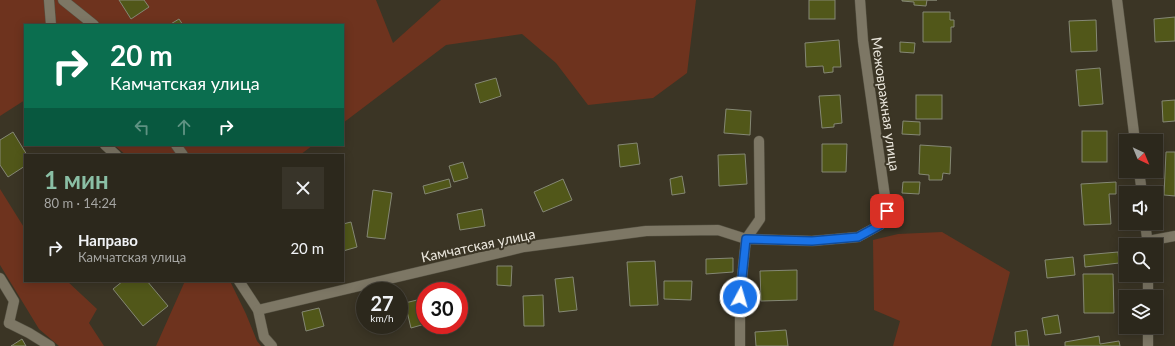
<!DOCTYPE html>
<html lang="ru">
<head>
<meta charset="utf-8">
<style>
	:root { --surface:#2c281c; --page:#383429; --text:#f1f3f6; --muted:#a6a6a3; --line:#48443b; --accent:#8abfa5 }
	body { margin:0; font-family:Lato,sans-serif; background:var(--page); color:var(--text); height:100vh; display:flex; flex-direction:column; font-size:15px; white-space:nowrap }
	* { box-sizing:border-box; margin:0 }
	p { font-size:13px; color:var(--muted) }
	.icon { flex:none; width:22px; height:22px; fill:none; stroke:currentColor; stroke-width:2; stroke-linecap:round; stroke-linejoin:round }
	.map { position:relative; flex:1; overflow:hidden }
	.details { position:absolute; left:24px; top:154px; width:320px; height:128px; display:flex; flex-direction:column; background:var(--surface); border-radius:0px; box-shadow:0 2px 10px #0003,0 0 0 1px var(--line) }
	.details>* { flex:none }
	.top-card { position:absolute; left:24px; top:24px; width:320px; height:122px; border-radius:0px; box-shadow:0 2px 10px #0003,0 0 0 1px var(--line); background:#0b6e4f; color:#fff; overflow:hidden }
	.needle { width:26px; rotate:136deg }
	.buttons { position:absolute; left:1119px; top:134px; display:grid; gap:8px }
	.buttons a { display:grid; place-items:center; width:44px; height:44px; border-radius:0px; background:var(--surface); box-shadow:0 2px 10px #0003,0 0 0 1px var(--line); font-size:20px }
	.speed { position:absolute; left:356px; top:282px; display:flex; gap:8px; font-size:20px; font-weight:700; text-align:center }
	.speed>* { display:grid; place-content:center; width:52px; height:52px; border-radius:50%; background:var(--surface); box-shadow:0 2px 10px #0003,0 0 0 1px var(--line); line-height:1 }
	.speed small { font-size:10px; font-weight:400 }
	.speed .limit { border:6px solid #d22; background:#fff; color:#111 }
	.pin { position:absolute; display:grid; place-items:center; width:34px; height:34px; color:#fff; margin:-17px; border-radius:8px; box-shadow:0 2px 6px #0006 }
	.me { position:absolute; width:44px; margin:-22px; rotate:6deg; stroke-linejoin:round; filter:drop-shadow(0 0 3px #0008) }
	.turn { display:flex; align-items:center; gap:14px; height:84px; padding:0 20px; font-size:18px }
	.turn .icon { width:52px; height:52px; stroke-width:2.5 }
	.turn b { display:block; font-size:28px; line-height:34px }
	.lanes { display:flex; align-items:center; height:38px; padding:0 20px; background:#0003; justify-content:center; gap:20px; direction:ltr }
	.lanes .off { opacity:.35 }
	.round { display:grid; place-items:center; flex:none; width:42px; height:42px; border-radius:0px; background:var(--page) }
	.summary { display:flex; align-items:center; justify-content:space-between; height:68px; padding:0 20px }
	h1 { font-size:24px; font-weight:700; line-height:30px; color:var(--accent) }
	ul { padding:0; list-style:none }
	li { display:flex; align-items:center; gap:12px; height:52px; padding:0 20px }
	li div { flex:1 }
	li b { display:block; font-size:15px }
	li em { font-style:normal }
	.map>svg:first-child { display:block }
	.green { fill:#6e331e }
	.building { fill:#515719; stroke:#858875 }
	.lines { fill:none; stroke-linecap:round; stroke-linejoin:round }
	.lane-casing { stroke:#565243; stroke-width:11 }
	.street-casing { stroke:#565243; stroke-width:11 }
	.lane { stroke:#7d7765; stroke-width:10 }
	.street { stroke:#7d7765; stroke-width:10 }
	.route-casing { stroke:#114b97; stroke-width:10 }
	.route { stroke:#1a73e8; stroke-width:7 }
	.labels { text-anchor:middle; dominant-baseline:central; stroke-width:4; stroke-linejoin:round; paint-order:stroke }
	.street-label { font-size:14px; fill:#ebe7dd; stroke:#3b3525 }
</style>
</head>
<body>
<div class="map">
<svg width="1175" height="346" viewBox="0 0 1175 346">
	<rect width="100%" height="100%" fill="#3b3525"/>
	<!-- green -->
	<g class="green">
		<polygon points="0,0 376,0 393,43 441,0 696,0 687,73 653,98 588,105 556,63 522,34 446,45 343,123 343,25 25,25 25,100 0,116"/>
		<polygon points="114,145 313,145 300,155 126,155"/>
		<polygon points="0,189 25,229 25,281 67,281 97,309 89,323 104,346 59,346 39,329 0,265"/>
		<polygon points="942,232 1010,272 991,346 893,346 900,321 874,310 873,240 898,234"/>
		<polygon points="185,281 230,281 246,314 257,341 261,346 156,346"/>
	</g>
	<!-- building -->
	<g class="building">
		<polygon points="119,0 144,0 149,7 131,19"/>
		<rect x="809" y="0" width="26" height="19"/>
		<polygon points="902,0 937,0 927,0 926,6 914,5 914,2 902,1"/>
		<polygon points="923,12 950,12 950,20 954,20 954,27 951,27 951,42 923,42"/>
		<polygon points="1175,17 1175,41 1155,42 1154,19"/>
		<polygon points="179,19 183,25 169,25"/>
		<polygon points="1096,20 1097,51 1071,52 1069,21"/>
		<polygon points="839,40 841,67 833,67 833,72 824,73 823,66 806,67 805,43"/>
		<polygon points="900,42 915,43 914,53 900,52"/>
		<polygon points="1100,68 1103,104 1079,106 1076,70"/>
		<polygon points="496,78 501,96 480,103 475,84"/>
		<polygon points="840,95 842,123 834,124 834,127 822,128 819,96"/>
		<rect x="916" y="95" width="26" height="24"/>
		<polygon points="1175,100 1175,121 1163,122 1162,101"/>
		<polygon points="726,109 751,111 750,135 724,133"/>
		<polygon points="903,121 920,122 920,135 902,134"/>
		<rect x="1082" y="131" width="25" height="31"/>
		<polygon points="13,132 27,155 25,155 25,166 8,177 0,165 0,140"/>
		<polygon points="637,143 640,164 620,167 618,145"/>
		<polygon points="822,144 847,144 846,172 822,172"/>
		<polygon points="920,145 951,147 950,174 943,173 942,180 929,180 929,175 919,174"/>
		<polygon points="1166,152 1175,152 1175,196 1164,195"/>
		<polygon points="745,154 747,184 719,186 718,155"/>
		<polygon points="463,162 468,178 454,182 449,166"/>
		<polygon points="682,176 685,193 672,195 670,179"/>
		<polygon points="449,179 451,187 425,194 423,186"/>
		<polygon points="563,179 572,200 543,212 534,192"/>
		<polygon points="903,182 920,182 919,194 902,193"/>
		<polygon points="1116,182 1116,194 1109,194 1111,224 1084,225 1081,184"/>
		<polygon points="373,190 392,193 385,239 367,237"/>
		<polygon points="482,209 485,226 460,230 457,214"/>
		<polygon points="351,222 357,247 343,251 343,224"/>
		<polygon points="1118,252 1119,263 1085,267 1084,255"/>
		<polygon points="1073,257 1075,275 1047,278 1045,260"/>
		<polygon points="733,258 733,272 706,274 706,259"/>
		<polygon points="655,261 658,305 630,306 627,262"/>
		<polygon points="497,266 512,266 511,286 497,285"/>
		<polygon points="797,270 797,300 761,301 760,271"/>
		<polygon points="1083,274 1113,274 1114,313 1084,313"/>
		<polygon points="573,277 577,310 559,312 555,279"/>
		<polygon points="123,281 147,281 168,306 143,326 113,289"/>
		<polygon points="664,281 692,281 691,300 664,299"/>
		<polygon points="543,295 544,326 524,326 523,296"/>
		<polygon points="425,298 425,324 411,328 405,303"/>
		<polygon points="319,308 324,326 306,331 302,312"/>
		<polygon points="1058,315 1061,333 1045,335 1042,318"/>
		<polygon points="786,330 788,346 756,346 755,332"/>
		<polygon points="1027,330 1029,346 1016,346 1015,332"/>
		<polygon points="1099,336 1100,344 1119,341 1120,346 1065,346 1065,342"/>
		<polygon points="22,339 26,346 11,346"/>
	</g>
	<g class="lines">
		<!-- lane casing -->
		<g class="lane-casing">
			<g id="lane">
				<polyline points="63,0 94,25"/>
				<polyline points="176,145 183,155"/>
			</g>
		</g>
		<!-- street casing -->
		<g class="street-casing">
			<g id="street">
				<polyline points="49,0 51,25"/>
				<polyline points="1117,0 1135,141"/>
				<polyline points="105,145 116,155"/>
				<polyline points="1139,171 1142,193"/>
				<polyline points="1145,223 1148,245"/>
				<polyline points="1148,241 1175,236"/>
				<polyline points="1148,275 1148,297"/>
				<polyline points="0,278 14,301 9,323"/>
				<polyline points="239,281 258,310 264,337 272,346"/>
				<polyline points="258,310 524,247 646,231 718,230 746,239 812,241 858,237 880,225 887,211 863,41 860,0"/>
				<polyline points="9,323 29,333 50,346"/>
				<polyline points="1148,327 1148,346"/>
				<polyline points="740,346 740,297 746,239 760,219 759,141"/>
			</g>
		</g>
		<!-- lane -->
		<use href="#lane" class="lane"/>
		<!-- street -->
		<use href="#street" class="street"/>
	</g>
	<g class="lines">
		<!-- route casing -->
		<g class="route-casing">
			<polyline id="route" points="740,297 746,239 812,241 858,237 880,225 887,211"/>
		</g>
		<!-- route -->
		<use href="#route" class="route"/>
	</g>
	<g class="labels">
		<!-- street labels -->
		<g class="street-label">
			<text transform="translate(886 104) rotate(82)">Межовражная улица</text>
			<text transform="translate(478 245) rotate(-12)">Камчатская улица</text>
		</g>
	</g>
</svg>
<div class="buttons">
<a><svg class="needle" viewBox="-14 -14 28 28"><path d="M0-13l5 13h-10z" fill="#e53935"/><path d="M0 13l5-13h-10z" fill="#a6a6a3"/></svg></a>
<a><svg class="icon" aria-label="sound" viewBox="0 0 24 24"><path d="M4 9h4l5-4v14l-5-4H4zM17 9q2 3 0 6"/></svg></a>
<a><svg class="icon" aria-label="search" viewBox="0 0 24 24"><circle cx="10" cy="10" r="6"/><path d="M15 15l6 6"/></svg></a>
<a><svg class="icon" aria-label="layers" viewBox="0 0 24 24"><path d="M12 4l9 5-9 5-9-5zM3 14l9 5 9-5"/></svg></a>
</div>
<div class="speed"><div>27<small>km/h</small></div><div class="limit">30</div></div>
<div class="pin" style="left:887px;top:211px;background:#d93025"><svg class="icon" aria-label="arrive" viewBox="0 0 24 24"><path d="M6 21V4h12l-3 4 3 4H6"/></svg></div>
<svg class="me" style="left:740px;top:297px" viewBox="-20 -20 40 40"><circle r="17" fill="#1a73e8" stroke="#fff" stroke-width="3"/><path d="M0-11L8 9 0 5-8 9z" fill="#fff"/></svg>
<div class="top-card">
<div class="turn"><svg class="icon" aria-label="right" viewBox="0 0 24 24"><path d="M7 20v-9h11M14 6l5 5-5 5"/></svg><div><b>20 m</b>Камчатская улица</div></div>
<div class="lanes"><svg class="icon off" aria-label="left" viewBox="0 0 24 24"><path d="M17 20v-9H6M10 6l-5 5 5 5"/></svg><svg class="icon off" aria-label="ahead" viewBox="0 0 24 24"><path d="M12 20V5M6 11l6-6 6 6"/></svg><svg class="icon" aria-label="right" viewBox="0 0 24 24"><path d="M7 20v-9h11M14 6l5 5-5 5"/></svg></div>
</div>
<section class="details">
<div class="summary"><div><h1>1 мин</h1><p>80 m · 14:24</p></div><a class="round"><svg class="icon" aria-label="close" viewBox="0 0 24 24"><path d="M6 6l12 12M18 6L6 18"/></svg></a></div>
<ul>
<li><svg class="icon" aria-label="right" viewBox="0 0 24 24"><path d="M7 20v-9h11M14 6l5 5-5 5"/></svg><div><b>Направо</b><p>Камчатская улица</p></div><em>20 m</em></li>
</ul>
</section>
</div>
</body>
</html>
